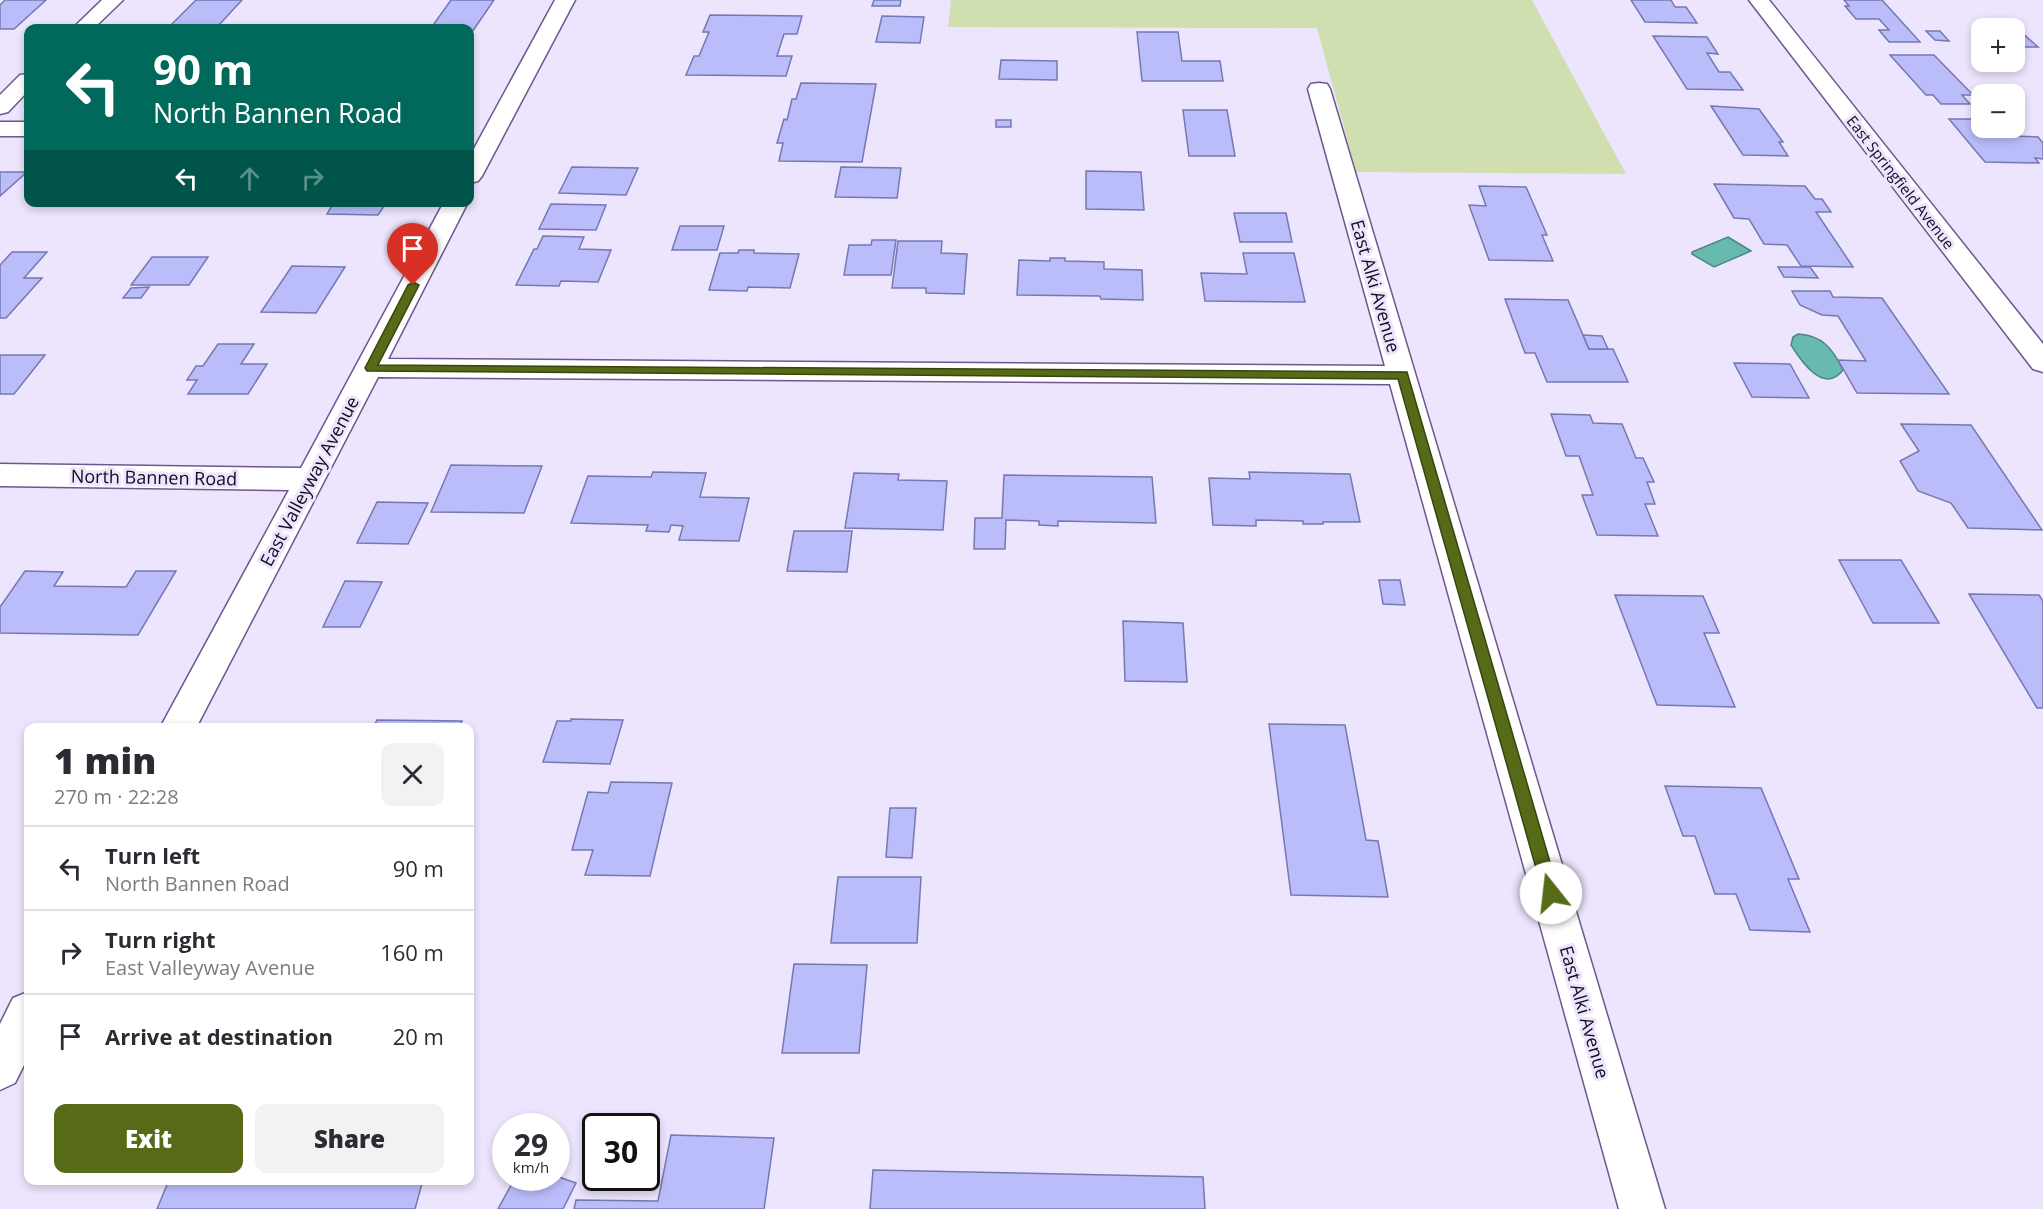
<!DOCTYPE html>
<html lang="en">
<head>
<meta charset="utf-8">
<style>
	:root { --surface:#fff; --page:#f2f2f3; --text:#2b2b33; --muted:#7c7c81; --line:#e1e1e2; --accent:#566a17 }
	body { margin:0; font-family:"Open Sans",sans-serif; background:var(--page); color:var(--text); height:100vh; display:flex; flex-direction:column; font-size:22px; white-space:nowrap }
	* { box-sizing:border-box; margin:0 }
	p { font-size:20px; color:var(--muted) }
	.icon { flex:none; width:33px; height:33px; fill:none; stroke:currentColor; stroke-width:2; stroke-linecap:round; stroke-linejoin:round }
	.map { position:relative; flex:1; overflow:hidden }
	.details { position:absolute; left:24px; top:723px; width:450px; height:462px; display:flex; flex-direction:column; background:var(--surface); border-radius:12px; box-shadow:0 3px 9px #0003 }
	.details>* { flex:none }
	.top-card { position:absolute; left:24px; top:24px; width:450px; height:183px; border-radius:12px; box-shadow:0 3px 9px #0003; background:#00695c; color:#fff; overflow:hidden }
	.tools { position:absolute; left:1971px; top:18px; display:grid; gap:12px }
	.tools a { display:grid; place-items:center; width:54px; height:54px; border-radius:12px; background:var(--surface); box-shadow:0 3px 9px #0003; font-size:30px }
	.speed { position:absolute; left:492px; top:1113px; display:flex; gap:12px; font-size:30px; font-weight:700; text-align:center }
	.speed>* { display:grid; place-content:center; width:78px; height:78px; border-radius:50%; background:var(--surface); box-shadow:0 3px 9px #0003; line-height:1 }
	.speed small { font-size:15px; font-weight:400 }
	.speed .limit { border:3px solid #111; border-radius:9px; background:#fff; color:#111 }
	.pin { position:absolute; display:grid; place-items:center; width:51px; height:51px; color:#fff; margin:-62px -26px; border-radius:50% 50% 50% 0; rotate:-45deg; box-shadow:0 0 6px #0007 }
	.pin .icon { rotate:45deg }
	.me { position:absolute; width:66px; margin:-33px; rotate:344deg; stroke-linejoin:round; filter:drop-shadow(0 0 4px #0008) }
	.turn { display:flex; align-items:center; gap:21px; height:126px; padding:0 30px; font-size:27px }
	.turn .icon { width:78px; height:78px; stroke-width:2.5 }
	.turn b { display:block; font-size:42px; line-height:51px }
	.lanes { display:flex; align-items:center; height:57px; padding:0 30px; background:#0003; justify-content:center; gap:30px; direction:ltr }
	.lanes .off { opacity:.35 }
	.round { display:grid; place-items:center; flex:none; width:63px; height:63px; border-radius:12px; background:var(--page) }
	.overview { display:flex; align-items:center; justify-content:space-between; height:102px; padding:0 30px }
	h1 { font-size:36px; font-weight:800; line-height:45px }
	.button { display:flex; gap:12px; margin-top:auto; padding:12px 30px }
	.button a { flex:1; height:69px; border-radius:12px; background:var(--accent); color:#fff; font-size:24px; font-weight:800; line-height:69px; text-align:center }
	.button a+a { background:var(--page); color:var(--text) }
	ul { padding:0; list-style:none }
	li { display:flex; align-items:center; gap:18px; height:84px; padding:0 30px; border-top:2px solid var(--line) }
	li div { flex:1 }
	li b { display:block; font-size:22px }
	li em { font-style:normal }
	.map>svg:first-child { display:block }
	.green { fill:#d0dfb0 }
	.water { fill:#66bbae; stroke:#4e8684; stroke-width:1.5 }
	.building { fill:#babdfa; stroke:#7678b2; stroke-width:1.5 }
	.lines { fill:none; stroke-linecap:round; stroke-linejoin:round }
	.minor-casing { stroke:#6d578d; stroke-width:3 }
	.minor { fill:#fff; fill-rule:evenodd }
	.route { fill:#566a17; stroke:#38450f; stroke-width:1.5 }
	.labels { text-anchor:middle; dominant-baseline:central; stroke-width:6; stroke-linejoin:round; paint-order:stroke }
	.far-street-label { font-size:15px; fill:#150b21; stroke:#ede4fd }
	.street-label { font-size:18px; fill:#150b21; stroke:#ede4fd }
</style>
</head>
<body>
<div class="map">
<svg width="2043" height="1209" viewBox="0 0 2043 1209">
	<rect width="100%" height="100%" fill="#ede4fd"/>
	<!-- green -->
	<polygon class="green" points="951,0 1532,0 1626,174 1356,172 1317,28 948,27"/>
	<!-- water -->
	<g class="water">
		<polygon points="1728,237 1751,251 1714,267 1692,254 1692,252"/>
		<path d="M1798 334C1822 335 1833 349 1843 370 1824 395 1801 361 1791 345L1793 337Z"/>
	</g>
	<!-- building -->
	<g class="building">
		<polygon points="5,0 46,0 14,29 0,29 0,5"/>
		<polygon points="196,0 242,0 219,25 213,25 209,28 168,28"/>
		<polygon points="451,0 494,0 470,35 470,28 431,28"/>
		<polygon points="874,0 901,0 900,6 872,6"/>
		<polygon points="1631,0 1671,0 1675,7 1686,7 1697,23 1645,22"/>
		<polygon points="1844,0 1882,0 1920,42 1889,42 1879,30 1889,30 1879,19 1856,19 1845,6 1849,6"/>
		<polygon points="710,15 802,16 797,34 784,34 777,56 792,56 786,76 686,75 694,56 699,56 709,32 703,32"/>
		<polygon points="882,16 924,17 920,43 876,42"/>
		<polygon points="1926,31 1940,31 1949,41 1935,40"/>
		<polygon points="2014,31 2020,31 2038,47 2014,47"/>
		<polygon points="1137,32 1178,32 1182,61 1220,61 1223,81 1142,81"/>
		<polygon points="1653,36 1707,37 1718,54 1707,53 1719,72 1730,72 1743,90 1687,89"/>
		<polygon points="1890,55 1934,55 1973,95 1962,95 1970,104 1941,104 1933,95 1926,95"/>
		<polygon points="1001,60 1057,61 1057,80 999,79"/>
		<polygon points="801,83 876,84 862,162 779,161 783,143 777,143 784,119 787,120 792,99 796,99"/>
		<polygon points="1711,106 1759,109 1783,142 1779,142 1788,156 1743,155"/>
		<polygon points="1183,110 1227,110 1235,156 1189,156"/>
		<polygon points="1949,119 1982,119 1982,128 2006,128 2014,136 2038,137 2043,143 2043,159 2035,158 2039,163 1985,162"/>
		<rect x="996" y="120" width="15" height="7"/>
		<polygon points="572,167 638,168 626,195 559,193"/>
		<polygon points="841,167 901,168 897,198 835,197"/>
		<polygon points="1086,171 1141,172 1144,210 1086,209"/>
		<polygon points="0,172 27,172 0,196"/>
		<polygon points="1714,184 1805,186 1815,199 1822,199 1831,212 1816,212 1853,267 1801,266 1787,245 1764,244 1749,219 1734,218"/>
		<polygon points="1479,186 1526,187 1547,235 1542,235 1553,261 1489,260 1469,205 1486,206"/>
		<polygon points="334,202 387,202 378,215 327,214"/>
		<polygon points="551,204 606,205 596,230 539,229"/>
		<polygon points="1234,213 1286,213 1292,242 1240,242"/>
		<polygon points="680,226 724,226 717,250 672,250"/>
		<polygon points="543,236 584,237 579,249 611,250 598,282 561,281 559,286 516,285 534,249 537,249"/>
		<polygon points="872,240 896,240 891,275 844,275 849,245 871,245"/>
		<polygon points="898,241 942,241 941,253 967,254 964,294 926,293 926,288 892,288"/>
		<polygon points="739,250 754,250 754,253 799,254 790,288 748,287 747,291 709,290 720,253 738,253"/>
		<polygon points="12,252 47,252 24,278 42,278 6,318 0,318 0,265"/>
		<polygon points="1243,253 1294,253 1305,302 1205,301 1201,273 1247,274"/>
		<polygon points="152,257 208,257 189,285 131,285"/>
		<polygon points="1050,258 1065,258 1065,261 1104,262 1104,269 1142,270 1143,300 1101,299 1100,296 1017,295 1019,260 1050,261"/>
		<polygon points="292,266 345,267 316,313 261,312"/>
		<polygon points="1778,267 1810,267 1818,278 1784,277"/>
		<polygon points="149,287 141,298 123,298 131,288"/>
		<polygon points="1792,291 1830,291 1833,297 1882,298 1949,394 1857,393 1838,360 1866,361 1838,316 1822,315 1800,305"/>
		<polygon points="1505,299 1568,300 1589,349 1613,349 1628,382 1547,382 1535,353 1525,353"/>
		<polygon points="1583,335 1602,336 1608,349 1589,349"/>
		<polygon points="218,344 254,344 241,364 267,364 248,394 188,394 197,380 187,380 196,366 203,366"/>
		<polygon points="0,355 45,355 14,394 0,394"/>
		<polygon points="1734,363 1790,364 1809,398 1752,397"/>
		<polygon points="1551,414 1590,415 1593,423 1622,424 1636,458 1643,458 1654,482 1647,482 1655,504 1645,504 1658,536 1597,535 1582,495 1593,495 1579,456 1566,456"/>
		<polygon points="1901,424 1971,425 2042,530 1968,528 1951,503 1918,491 1900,461 1919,451"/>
		<polygon points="451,465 542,466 524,513 431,512"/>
		<polygon points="653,472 706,473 700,497 749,498 739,541 679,540 683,526 671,525 669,532 646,531 648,525 571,523 588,476 651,477"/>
		<polygon points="1249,472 1350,474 1360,522 1323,522 1323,524 1303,524 1303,521 1256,520 1256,526 1213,525 1209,478 1250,479"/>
		<polygon points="854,473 899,474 898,480 947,481 943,530 845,528"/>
		<polygon points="1004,475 1152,477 1156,523 1058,521 1058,526 1039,525 1039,521 1006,520 1005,549 974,549 975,518 1002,518"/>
		<polygon points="377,502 428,503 408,544 357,543"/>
		<polygon points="794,531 852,531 847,572 787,571"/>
		<polygon points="1839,560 1901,560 1939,623 1873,623"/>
		<polygon points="25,571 63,572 54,586 126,587 136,571 176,571 138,635 0,633 0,607"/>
		<polygon points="1379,580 1400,580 1405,605 1383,604"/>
		<polygon points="345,581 382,582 360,627 323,627"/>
		<polygon points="1969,594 2039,595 2043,601 2043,708 2037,708"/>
		<polygon points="1615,595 1703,596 1719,633 1704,633 1735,707 1657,705"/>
		<polygon points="1123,621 1183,623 1187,682 1125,681"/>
		<polygon points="571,719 623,720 610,764 543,762 557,721 571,721"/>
		<polygon points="377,720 462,721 459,728 373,728"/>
		<polygon points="1269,724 1345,725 1366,840 1378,841 1388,897 1291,895"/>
		<polygon points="611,782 672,783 650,876 585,875 593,850 572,850 588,792 608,793"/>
		<polygon points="1665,786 1761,788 1799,879 1788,879 1810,932 1750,930 1736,894 1715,894 1695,836 1683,836"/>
		<polygon points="890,808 916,808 912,858 886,857"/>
		<polygon points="838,877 921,877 917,943 831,943"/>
		<polygon points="794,964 867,965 859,1053 782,1053"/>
		<polygon points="671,1135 774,1138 764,1209 574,1209 576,1200 658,1201"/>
		<polygon points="873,1170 1203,1177 1205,1209 870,1209"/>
		<polygon points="556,1176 576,1183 563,1209 498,1209 515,1178"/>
		<polygon points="169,1180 423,1180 415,1209 157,1209"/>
	</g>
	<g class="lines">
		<!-- minor casing -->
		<g class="minor-casing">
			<g id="minor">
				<polygon points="102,0 123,0 94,28 73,28"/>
				<polygon points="555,0 575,0 482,176 478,181 470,183 470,156"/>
				<polygon points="1749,0 1769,0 2043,344 2043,372 2033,369"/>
				<polygon points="28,74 28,91 8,112 0,114 0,95 20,75"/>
				<polygon points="1319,83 1327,84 1330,89 1665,1209 1619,1209 1390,384 378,377 196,728 160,728 289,490 0,486 0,464 301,468 444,202 468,202 388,359 1385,366 1308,89 1311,84"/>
				<rect x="0" y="122" width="28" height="14"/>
				<polygon points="28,992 28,1057 15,1083 0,1090 0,1024 13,998"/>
			</g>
		</g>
		<!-- minor -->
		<use href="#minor" class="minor"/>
	</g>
	<!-- route -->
	<polygon class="route" points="413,282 419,285 378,365 1407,372 1559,893 1557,899 1551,901 1546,899 1543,893 1398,379 367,371 365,368 408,285"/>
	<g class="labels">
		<!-- far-street labels -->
		<g class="far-street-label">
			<text transform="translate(1901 182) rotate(52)">East Springfield Avenue</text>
		</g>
		<!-- street labels -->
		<g class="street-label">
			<text transform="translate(1376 286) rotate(74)">East Alki Avenue</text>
			<text transform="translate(154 477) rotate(1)">North Bannen Road</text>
			<text transform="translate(309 481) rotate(-62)">East Valleyway Avenue</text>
			<text transform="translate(1585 1012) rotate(74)">East Alki Avenue</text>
		</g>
	</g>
</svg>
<div class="tools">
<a>+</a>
<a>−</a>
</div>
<div class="speed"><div>29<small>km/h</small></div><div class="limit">30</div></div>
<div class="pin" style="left:413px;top:285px;background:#d93025"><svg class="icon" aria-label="arrive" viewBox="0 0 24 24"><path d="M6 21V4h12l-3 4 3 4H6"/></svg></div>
<svg class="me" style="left:1551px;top:893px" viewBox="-20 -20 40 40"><circle r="19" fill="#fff"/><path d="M0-13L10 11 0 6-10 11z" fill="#566a17"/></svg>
<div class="top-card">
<div class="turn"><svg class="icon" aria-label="left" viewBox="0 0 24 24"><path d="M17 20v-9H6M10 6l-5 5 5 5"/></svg><div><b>90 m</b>North Bannen Road</div></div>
<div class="lanes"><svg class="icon" aria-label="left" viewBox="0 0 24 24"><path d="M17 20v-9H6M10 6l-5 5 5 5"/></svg><svg class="icon off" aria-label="ahead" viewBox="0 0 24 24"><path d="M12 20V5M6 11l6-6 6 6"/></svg><svg class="icon off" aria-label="right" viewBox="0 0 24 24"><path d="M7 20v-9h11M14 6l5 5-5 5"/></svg></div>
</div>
<section class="details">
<div class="overview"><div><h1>1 min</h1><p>270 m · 22:28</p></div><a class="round"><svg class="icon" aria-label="close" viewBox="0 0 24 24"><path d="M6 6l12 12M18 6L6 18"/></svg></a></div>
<ul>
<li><svg class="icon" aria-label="left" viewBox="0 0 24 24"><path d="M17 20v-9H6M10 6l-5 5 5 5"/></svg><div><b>Turn left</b><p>North Bannen Road</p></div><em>90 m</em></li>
<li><svg class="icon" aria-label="right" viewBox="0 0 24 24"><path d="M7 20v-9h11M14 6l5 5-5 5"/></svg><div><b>Turn right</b><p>East Valleyway Avenue</p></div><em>160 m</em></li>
<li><svg class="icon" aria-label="arrive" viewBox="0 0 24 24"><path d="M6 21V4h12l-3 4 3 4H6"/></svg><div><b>Arrive at destination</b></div><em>20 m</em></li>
</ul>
<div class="button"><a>Exit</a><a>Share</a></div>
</section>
</div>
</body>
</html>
